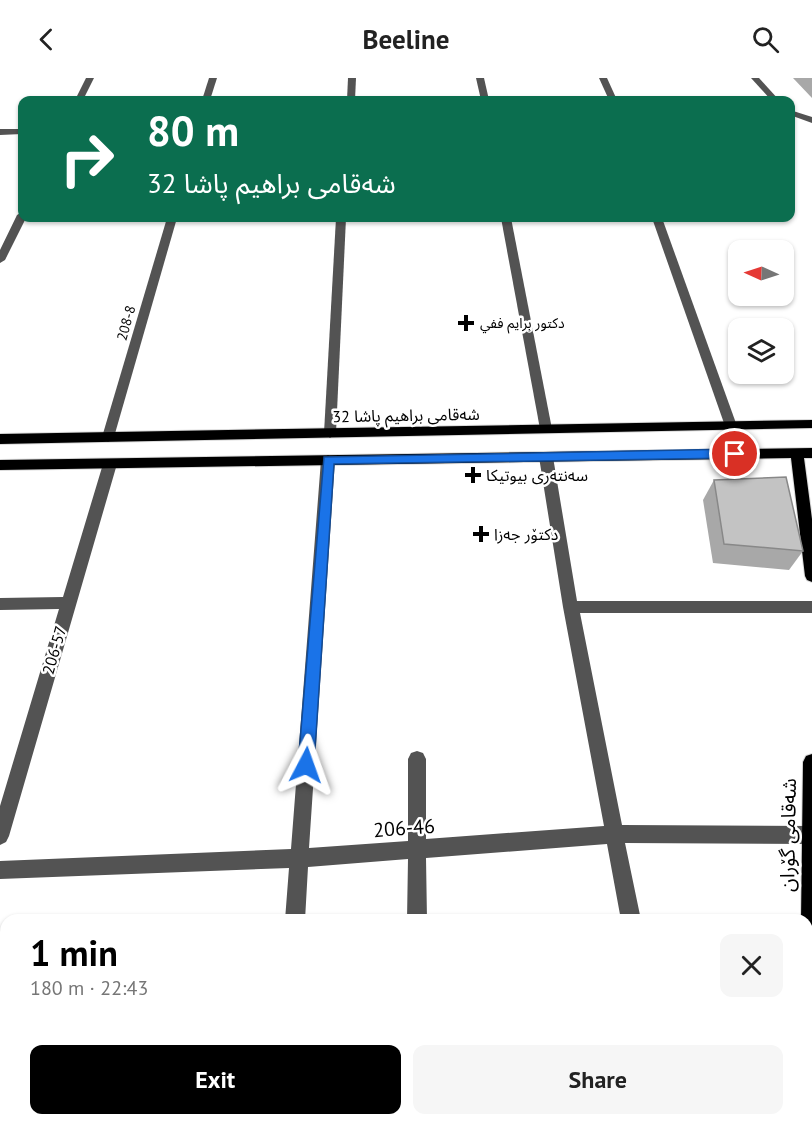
<!DOCTYPE html>
<html lang="en">
<head>
<meta charset="utf-8">
<style>
	:root { --surface:#fff; --page:#f6f6f6; --text:#222; --muted:#767676; --accent:#000 }
	body { margin:0; font-family:"PT Sans","Noto Sans Arabic",sans-serif; background:var(--page); color:var(--text); height:100vh; display:flex; flex-direction:column; font-size:22px; white-space:nowrap }
	* { box-sizing:border-box; margin:0 }
	p { font-size:20px; color:var(--muted) }
	.icon { flex:none; width:33px; height:33px; fill:none; stroke:currentColor; stroke-width:2; stroke-linecap:round; stroke-linejoin:round }
	.map { position:relative; flex:1; overflow:hidden }
	.details { position:absolute; left:0px; top:836px; width:813px; height:212px; display:flex; flex-direction:column; background:var(--surface); border-radius:18px 18px 0 0; box-shadow:0 2px 4px #0004 }
	.details>* { flex:none }
	.guide { position:absolute; left:18px; top:18px; width:777px; height:126px; border-radius:12px; box-shadow:0 2px 4px #0004; background:#0b6e4f; color:#fff; overflow:hidden }
	.needle { width:39px; rotate:273deg }
	.tools { position:absolute; left:728px; top:162px; display:grid; gap:12px }
	.tools a { display:grid; place-items:center; width:66px; height:66px; border-radius:12px; background:var(--surface); box-shadow:0 2px 4px #0004; font-size:30px }
	.pin { position:absolute; display:grid; place-items:center; width:51px; height:51px; color:#fff; margin:-26px; border:3px solid #fff; border-radius:50%; box-shadow:0 2px 6px #0007 }
	.me { position:absolute; width:66px; margin:-33px; rotate:4deg; stroke-linejoin:round; filter:drop-shadow(0 0 4px #0008) }
	.turn { display:flex; align-items:center; gap:21px; height:126px; padding:0 30px; font-size:27px }
	.turn .icon { width:78px; height:78px; stroke-width:2.5 }
	.turn b { display:block; font-size:42px; line-height:51px }
	.round { display:grid; place-items:center; flex:none; width:63px; height:63px; border-radius:12px; background:var(--page) }
	.head { display:flex; align-items:center; justify-content:space-between; height:102px; padding:0 30px }
	h1 { font-size:36px; font-weight:700; line-height:45px; color:var(--accent) }
	.primary-button { display:flex; gap:12px; margin-top:auto; padding:12px 30px }
	.primary-button a { flex:1; height:69px; border-radius:12px; background:var(--accent); color:#fff; font-size:24px; font-weight:700; line-height:69px; text-align:center }
	.primary-button a+a { background:var(--page); color:var(--text) }
	header { display:flex; justify-content:space-between; align-items:center; height:78px; padding:0 30px; background:var(--surface); font-size:27px; font-weight:700 }
	.map>svg:first-child { display:block }
	.lines { fill:none; stroke-linecap:round; stroke-linejoin:round }
	.major-casing { stroke:#dbdbdb; stroke-width:2 }
	.minor { fill:#535353; fill-rule:evenodd }
	.major { fill:#000; fill-rule:evenodd }
	.wall { fill:#a8a8a8 }
	.building { fill:#c3c3c3; stroke:#888; stroke-width:1.5 }
	.route { fill:#1a73e8; stroke:#114b97; stroke-width:1.5 }
	.poi-dot { fill:#000; stroke:#fff; stroke-width:2 }
	.labels { text-anchor:middle; dominant-baseline:central; stroke-width:5; stroke-linejoin:round; paint-order:stroke }
	.far-street-label { font-size:14px; fill:#000; stroke:#fff }
	.far-poi-label { font-size:14px; fill:#000; stroke:#fff; text-anchor:start }
	.street-label { font-size:16px; fill:#000; stroke:#fff }
	.poi-label { font-size:16px; fill:#000; stroke:#fff; text-anchor:start }
	.near-street-label { font-size:20px; fill:#000; stroke:#fff }
</style>
</head>
<body>
<header><svg class="icon" aria-label="back" viewBox="0 0 24 24"><path d="M15 5l-7 7 7 7"/></svg>Beeline<svg class="icon" aria-label="search" viewBox="0 0 24 24"><circle cx="10" cy="10" r="6"/><path d="M15 15l6 6"/></svg></header>
<div class="map">
<svg width="812" height="1046" viewBox="0 0 812 1046">
	<rect width="100%" height="100%" fill="#fff"/>
	<g class="lines">
		<!-- major casing -->
		<g class="major-casing">
			<g id="major">
				<polygon points="812,342 812,350 0,366 0,356"/>
				<polygon points="812,370 812,380 804,380 812,441 812,504 807,502 805,498 791,380 0,392 0,382"/>
				<polygon points="812,676 812,1046 797,1046 797,1041 807,1041 807,842 801,842 803,684 806,678"/>
			</g>
		</g>
		<!-- minor -->
		<g class="minor">
			<polygon points="86,0 94,0 83,22 75,22"/>
			<polygon points="209,0 217,0 210,22 202,22"/>
			<polygon points="348,0 356,0 355,22 347,22"/>
			<polygon points="476,0 484,0 489,22 481,22"/>
			<polygon points="599,0 607,0 617,22 609,22"/>
			<polygon points="751,0 759,0 779,22 771,22"/>
			<polygon points="790,32 812,39 812,45 790,37"/>
			<polygon points="0,51 22,51 22,56 0,57"/>
			<polygon points="22,134 22,140 26,140 5,182 0,185 0,172 17,137"/>
			<polygon points="167,140 177,140 114,359 108,364 102,359"/>
			<polygon points="336,140 346,140 336,355 330,360 324,355"/>
			<polygon points="501,140 511,140 552,351 546,355 540,351"/>
			<polygon points="652,140 662,140 737,348 735,351 731,352 725,348"/>
			<polygon points="546,374 553,379 577,523 812,523 812,535 580,535 622,747 812,748 812,766 625,765 641,842 621,842 607,766 426,780 427,842 407,842 408,781 308,789 305,842 285,842 289,790 0,801 0,783 291,771 321,382 328,377 335,382 309,770 408,763 408,681 411,675 417,673 423,675 426,681 426,761 604,748 563,529 539,379"/>
			<polygon points="110,381 117,386 9,758 6,764 0,767 0,728 59,531 0,532 0,520 63,519 103,386"/>
			<rect x="269" y="1041" width="22" height="5"/>
			<polygon points="658,1041 680,1041 681,1046 659,1046"/>
		</g>
		<!-- major -->
		<use href="#major" class="major"/>
	</g>
	<!-- wall -->
	<g class="wall">
		<polygon points="793,0 812,0 812,20"/>
		<polygon points="714,402 803,473 789,492 713,485 703,422"/>
	</g>
	<!-- building -->
	<polygon class="building" points="786,399 803,473 724,466 714,402"/>
	<!-- route -->
	<polygon class="route" points="735,371 741,376 735,380 334,386 314,687 312,692 306,694 300,692 298,687 324,379"/>
	<!-- markers -->
	<g class="poi-dot">
		<path d="M463 236h6v6h6v6h-6v6h-6v-6h-6v-6h6z"/>
		<path d="M470 388h6v6h6v6h-6v6h-6v-6h-6v-6h6z"/>
		<path d="M478 447h6v6h6v6h-6v6h-6v-6h-6v-6h6z"/>
	</g>
	<g class="labels">
		<!-- far-street labels -->
		<g class="far-street-label">
			<text transform="translate(126 245) rotate(-74)">208-8</text>
		</g>
		<!-- far-poi labels -->
		<g class="far-poi-label">
			<text x="480" y="245">دكتور برايم ففي</text>
		</g>
		<!-- street labels -->
		<g class="street-label">
			<text transform="translate(406 337) rotate(-1)">شەقامی براهیم پاشا 32</text>
			<text transform="translate(54 572) rotate(-74)">206-57</text>
		</g>
		<!-- poi labels -->
		<g class="poi-label">
			<text x="486" y="397">سەنتەری بیوتیکا</text>
			<text x="494" y="456">دکتۆر جەزا</text>
		</g>
		<!-- near-street labels -->
		<g class="near-street-label">
			<text transform="translate(404 750) rotate(-4)">206-46</text>
			<text transform="translate(788 757) rotate(-89)">شەقامی گۆران</text>
		</g>
	</g>
</svg>
<div class="tools">
<a><svg class="needle" viewBox="-14 -14 28 28"><path d="M0-13l5 13h-10z" fill="#e53935"/><path d="M0 13l5-13h-10z" fill="#767676"/></svg></a>
<a><svg class="icon" aria-label="layers" viewBox="0 0 24 24"><path d="M12 4l9 5-9 5-9-5zM3 14l9 5 9-5"/></svg></a>
</div>
<div class="pin" style="left:735px;top:376px;background:#d93025"><svg class="icon" aria-label="arrive" viewBox="0 0 24 24"><path d="M6 21V4h12l-3 4 3 4H6"/></svg></div>
<svg class="me" style="left:306px;top:687px" viewBox="-20 -20 40 40"><path d="M0-17L14 15 0 8-14 15z" fill="#1a73e8" stroke="#fff" stroke-width="4"/></svg>
<div class="guide">
<div class="turn"><svg class="icon" aria-label="right" viewBox="0 0 24 24"><path d="M7 20v-9h11M14 6l5 5-5 5"/></svg><div><b>80 m</b>شەقامی براهیم پاشا 32</div></div>
</div>
<section class="details">
<div class="head"><div><h1>1 min</h1><p>180 m · 22:43</p></div><a class="round"><svg class="icon" aria-label="close" viewBox="0 0 24 24"><path d="M6 6l12 12M18 6L6 18"/></svg></a></div>
<div class="primary-button"><a>Exit</a><a>Share</a></div>
</section>
</div>
</body>
</html>
